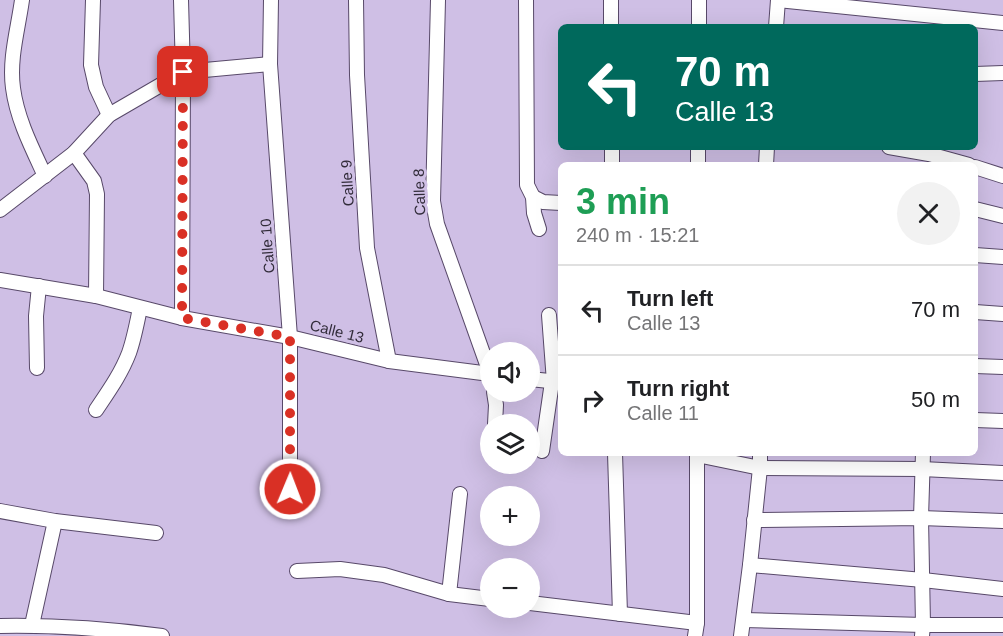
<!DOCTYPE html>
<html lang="en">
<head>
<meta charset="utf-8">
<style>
	:root { --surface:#fff; --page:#f2f2f2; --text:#202124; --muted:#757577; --line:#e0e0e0 }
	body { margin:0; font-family:Helvetica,sans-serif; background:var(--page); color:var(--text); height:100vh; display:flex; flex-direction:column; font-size:22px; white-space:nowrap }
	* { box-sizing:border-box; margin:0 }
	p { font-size:20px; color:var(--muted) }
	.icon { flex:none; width:33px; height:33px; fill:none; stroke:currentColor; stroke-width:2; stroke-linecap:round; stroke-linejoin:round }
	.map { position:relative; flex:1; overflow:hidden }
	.panel { position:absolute; left:558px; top:162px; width:420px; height:294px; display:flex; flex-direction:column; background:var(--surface); border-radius:9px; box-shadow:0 6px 24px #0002 }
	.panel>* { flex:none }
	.banner { position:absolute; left:558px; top:24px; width:420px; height:126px; border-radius:9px; box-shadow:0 6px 24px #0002; background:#00695c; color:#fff; overflow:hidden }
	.controls { position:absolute; left:480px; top:342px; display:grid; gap:12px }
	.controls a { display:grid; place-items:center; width:60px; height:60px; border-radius:50%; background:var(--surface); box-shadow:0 6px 24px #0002; font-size:30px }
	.pin { position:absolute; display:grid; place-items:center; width:51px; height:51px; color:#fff; margin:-26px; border-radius:12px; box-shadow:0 3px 9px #0006 }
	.me { position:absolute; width:66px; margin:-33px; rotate:1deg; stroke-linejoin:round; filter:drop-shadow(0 0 4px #0008) }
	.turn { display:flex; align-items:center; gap:21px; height:126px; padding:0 18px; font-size:27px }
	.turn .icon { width:78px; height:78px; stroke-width:2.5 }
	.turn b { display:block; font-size:42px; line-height:51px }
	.round { display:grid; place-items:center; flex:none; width:63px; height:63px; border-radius:32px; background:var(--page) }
	.overview { display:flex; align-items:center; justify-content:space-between; height:102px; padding:0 18px }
	h1 { font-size:36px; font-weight:800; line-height:45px; color:#1e9e55 }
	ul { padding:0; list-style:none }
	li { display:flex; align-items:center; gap:18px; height:90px; padding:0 18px; border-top:2px solid var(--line) }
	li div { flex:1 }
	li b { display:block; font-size:22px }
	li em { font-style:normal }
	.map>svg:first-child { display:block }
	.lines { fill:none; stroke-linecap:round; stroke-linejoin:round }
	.street-casing { stroke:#584969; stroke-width:16 }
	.street { stroke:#fff; stroke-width:14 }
	.route { stroke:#d93025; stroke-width:10; stroke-dasharray:0 18 }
	.labels { text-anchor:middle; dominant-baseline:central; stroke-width:6; stroke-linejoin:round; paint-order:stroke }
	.street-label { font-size:15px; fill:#322c3a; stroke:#cfbfe5 }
</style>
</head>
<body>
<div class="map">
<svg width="1003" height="636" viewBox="0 0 1003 636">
	<rect width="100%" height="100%" fill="#cfbfe5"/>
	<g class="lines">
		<!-- street casing -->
		<g class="street-casing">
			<g id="street">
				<path d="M22 0C18 29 9 59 13 88 17 119 32 148 45 176"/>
				<polyline points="93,0 91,65 96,87 109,115"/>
				<polyline points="181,0 183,72 182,318"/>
				<polyline points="271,0 270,64 290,337 290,489"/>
				<polyline points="356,0 357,75 367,248 389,361"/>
				<polyline points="438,0 433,201 437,224 490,373"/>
				<polyline points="526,0 527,185 533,197 534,213 539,229"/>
				<polyline points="611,0 611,27"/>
				<polyline points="778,0 1003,23"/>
				<polyline points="699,27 699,0"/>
				<polyline points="776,27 778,0"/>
				<polyline points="975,74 1003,73"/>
				<polyline points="612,147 612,165"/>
				<polyline points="889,147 929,154 969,165"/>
				<polyline points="74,153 94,181 97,194 96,296"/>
				<polyline points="698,165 698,147"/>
				<polyline points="766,165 767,147"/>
				<polyline points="975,167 1003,176"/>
				<polyline points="533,197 543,202 561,203"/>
				<polyline points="975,209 1003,216"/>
				<polyline points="0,210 74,153 109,115 183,72 270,64"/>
				<polyline points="975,255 1003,257"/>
				<polyline points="0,280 96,296 182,318 290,337 389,361 490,374"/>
				<polyline points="975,312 1003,314"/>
				<polyline points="549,315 554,382"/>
				<polyline points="975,366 1003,367"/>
				<polyline points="37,368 36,316 39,286"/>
				<polyline points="530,379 559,382"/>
				<polyline points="494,392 496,405 495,424"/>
				<path d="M96 410C108 392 121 374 129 353 134 339 137 323 140 308"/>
				<polyline points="975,420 1003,421"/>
				<polyline points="542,451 552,382"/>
				<polyline points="615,453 620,614"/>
				<polyline points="697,455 760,468 922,469 1003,473"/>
				<polyline points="0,511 55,521 156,533"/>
				<polyline points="754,520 921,518 1003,521"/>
				<polyline points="750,565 923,580 1003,589"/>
				<polyline points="297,571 340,569 384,575 449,594 490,599"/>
				<polyline points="449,594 460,494"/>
				<polyline points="530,603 697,623"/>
				<polyline points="744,620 923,625 1003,625"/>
				<polyline points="32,625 55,521"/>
				<path d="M0 626C54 625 109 629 162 636"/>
				<polyline points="695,636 697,623 697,453"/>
				<polyline points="741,636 750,565 760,468 760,453"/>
				<polyline points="922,636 923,625 921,518 923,453"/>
			</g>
		</g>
		<!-- street -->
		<use href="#street" class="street"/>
	</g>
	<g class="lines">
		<!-- route -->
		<polyline class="route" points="183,72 182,318 290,337 290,489"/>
	</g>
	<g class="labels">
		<!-- street labels -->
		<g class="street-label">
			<text transform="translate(347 183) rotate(-93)">Calle 9</text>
			<text transform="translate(419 192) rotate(-92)">Calle 8</text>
			<text transform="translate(267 246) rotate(-94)">Calle 10</text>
			<text transform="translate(337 331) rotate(14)">Calle 13</text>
		</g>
	</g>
</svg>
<div class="controls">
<a><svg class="icon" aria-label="sound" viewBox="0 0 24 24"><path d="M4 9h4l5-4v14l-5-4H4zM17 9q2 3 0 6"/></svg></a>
<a><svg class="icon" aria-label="layers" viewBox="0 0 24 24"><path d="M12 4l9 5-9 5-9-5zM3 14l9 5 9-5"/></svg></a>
<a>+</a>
<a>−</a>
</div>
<div class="pin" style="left:183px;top:72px;background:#d93025"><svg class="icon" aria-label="arrive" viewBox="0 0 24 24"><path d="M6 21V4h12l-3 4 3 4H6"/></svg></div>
<svg class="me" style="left:290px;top:489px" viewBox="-20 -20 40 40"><circle r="17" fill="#d93025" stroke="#fff" stroke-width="3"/><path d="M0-11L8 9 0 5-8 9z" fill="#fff"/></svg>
<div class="banner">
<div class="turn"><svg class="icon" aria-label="left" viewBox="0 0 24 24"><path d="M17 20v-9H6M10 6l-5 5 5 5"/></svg><div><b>70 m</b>Calle 13</div></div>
</div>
<section class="panel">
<div class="overview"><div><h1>3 min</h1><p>240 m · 15:21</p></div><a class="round"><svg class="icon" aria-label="close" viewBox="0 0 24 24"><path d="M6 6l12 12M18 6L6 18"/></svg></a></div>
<ul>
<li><svg class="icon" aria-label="left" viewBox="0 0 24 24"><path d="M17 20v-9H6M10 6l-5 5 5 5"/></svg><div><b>Turn left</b><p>Calle 13</p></div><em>70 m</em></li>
<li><svg class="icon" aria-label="right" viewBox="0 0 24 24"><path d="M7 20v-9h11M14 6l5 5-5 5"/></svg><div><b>Turn right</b><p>Calle 11</p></div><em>50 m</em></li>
</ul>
</section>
</div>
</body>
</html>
